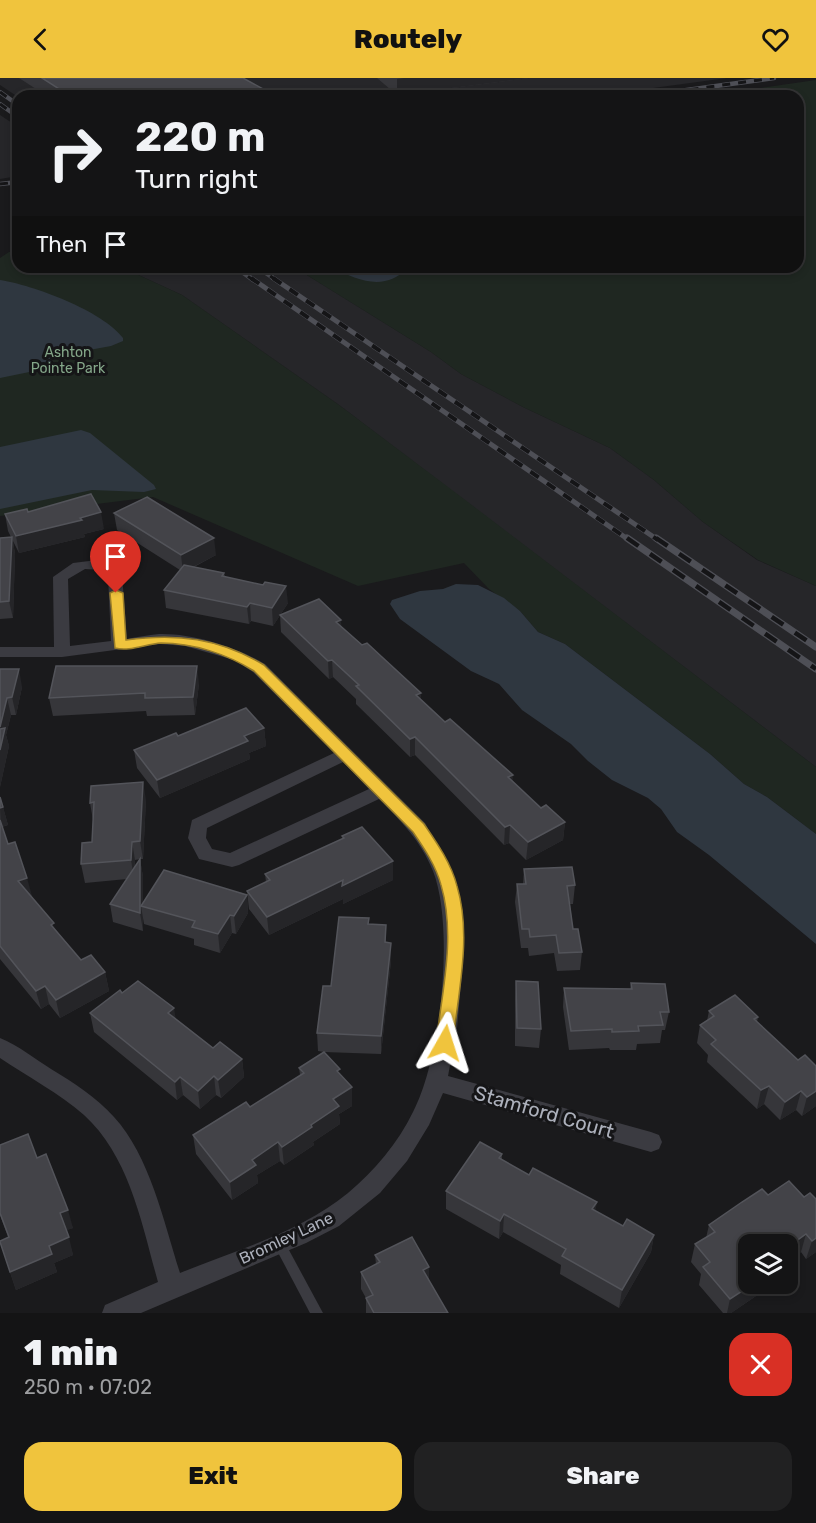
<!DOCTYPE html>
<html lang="en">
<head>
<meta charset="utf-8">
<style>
	:root { --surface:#141415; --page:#212122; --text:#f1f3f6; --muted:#9d9ea0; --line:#333334; --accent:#f0c43d }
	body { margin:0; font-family:Rubik,sans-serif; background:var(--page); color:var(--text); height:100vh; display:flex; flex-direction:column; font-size:22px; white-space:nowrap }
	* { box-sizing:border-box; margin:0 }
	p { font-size:20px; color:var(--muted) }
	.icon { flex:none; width:33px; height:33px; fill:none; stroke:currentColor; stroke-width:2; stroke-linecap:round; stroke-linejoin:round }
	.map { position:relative; height:1235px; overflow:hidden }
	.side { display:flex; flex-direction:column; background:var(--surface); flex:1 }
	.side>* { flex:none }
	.top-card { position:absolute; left:12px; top:12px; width:792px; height:183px; border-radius:18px; box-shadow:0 3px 9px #0003,0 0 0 2px var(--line); background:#141415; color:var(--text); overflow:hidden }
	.buttons { position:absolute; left:738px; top:1156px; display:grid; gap:12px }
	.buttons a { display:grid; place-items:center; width:60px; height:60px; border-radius:12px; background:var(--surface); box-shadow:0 3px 9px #0003,0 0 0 2px var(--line); font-size:30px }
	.pin { position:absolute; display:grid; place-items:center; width:51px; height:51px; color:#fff; margin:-62px -26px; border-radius:50% 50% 50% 0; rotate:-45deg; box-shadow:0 0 6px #0007 }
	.pin .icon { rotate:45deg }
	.me { position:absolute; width:66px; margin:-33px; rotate:6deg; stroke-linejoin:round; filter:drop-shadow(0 0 4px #0008) }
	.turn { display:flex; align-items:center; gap:21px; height:126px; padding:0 24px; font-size:27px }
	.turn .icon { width:78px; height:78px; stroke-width:2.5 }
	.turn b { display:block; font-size:42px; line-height:51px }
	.then { display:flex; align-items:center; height:57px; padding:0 24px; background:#0003; gap:12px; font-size:22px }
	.round { display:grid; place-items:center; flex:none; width:63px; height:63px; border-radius:18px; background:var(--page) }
	.summary { display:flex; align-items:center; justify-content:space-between; height:102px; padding:0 24px }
	h1 { font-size:36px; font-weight:800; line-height:45px }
	.button { display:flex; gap:12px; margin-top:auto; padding:12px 24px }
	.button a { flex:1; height:69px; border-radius:18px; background:var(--accent); color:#111; font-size:24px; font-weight:800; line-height:69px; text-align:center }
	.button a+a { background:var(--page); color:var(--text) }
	header { display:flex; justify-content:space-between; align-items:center; height:78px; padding:0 24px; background:var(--accent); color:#111; font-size:27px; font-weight:800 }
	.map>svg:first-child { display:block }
	.built { fill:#262629 }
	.green { fill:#1f2721 }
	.water { fill:#2f3740 }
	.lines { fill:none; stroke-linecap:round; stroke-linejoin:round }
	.service { fill:#3b3b41; fill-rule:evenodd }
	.minor { fill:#3b3b41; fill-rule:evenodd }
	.rail-far2-casing { stroke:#4e4f56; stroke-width:4.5 }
	.rail-far1-casing { stroke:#4e4f56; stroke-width:5 }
	.rail-casing { stroke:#4e4f56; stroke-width:7 }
	.rail-far2 { stroke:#151517; stroke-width:3; stroke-dasharray:8; stroke-linecap:butt }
	.rail-far1 { stroke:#151517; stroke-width:4; stroke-dasharray:10; stroke-linecap:butt }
	.rail { stroke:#151517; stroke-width:4.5; stroke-dasharray:14; stroke-linecap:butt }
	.wall { fill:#36363a; fill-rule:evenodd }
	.shaded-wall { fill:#252528 }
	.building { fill:#434348; stroke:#53545a; stroke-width:1.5 }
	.route { fill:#f0c43d; stroke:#9c7f28; stroke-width:1.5 }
	.labels { text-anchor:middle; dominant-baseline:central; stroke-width:6; stroke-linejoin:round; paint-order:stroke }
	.far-park-label { font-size:14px; fill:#84a689; stroke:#151517 }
	.street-label { font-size:16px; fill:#acb0bb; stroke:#151517 }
	.near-street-label { font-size:20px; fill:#acb0bb; stroke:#151517 }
</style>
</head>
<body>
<header><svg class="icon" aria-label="back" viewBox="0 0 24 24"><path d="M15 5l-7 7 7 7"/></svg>Routely<svg class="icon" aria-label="heart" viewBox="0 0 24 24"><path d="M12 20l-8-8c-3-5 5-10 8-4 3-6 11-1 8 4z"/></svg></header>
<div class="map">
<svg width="816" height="1235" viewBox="0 0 816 1235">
	<rect width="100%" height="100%" fill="#1a1a1c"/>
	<!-- built -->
	<g class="built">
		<polygon points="0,0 727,0 594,18 18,19 0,7"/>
		<polygon points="0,37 18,49 18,98 0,101"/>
		<polygon points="121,189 294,189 431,274 461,296 523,329 610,370 654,402 703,444 757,482 816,508 816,689 339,327 182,217"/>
	</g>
	<!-- green -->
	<g class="green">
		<polygon points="816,2 816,508 758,482 703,444 654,402 610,370 523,329 461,296 431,274 294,189 798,189 798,18 706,18"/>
		<polygon points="18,173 18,189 121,189 182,217 339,327 460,418 816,689 816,756 767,719 744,706 710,676 565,566 538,554 520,533 489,511 464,485 358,508 153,419 0,438 0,180 9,174"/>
	</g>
	<!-- water -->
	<g class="water">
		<path d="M332 189H408C386 214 358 203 332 189Z"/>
		<path d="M0 202C33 207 103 233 123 260V263L111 268 67 276 53 282 39 292 0 300Z"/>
		<polygon points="81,352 90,355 154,407 156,411 144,414 92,412 0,431 0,369"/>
		<polygon points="456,506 478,507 504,520 520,533 538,554 565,566 710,676 744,706 767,719 816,756 816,866 709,777 677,754 661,731 648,720 612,702 588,683 571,666 522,632 499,606 471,593 400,541 390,526 392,522 420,513 443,511"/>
	</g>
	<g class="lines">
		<!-- service -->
		<polygon class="service" points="279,1160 283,1161 323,1235 310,1235 273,1165 275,1161"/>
		<!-- minor -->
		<path class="minor" d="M97 482 117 487 122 497 127 561C137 559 148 557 159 556 192 555 237 569 265 586L425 745 451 793 462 831 464 871 457 951 448 998 651 1054 659 1057 662 1064 659 1071 651 1074 443 1015 429 1047 407 1083 380 1115 339 1148 306 1165 141 1235H102L105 1227 158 1204C142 1147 130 1079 84 1037 59 1015 28 999 0 980V960C18 967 35 981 51 991 74 1005 96 1019 114 1039 150 1078 164 1145 180 1195 236 1172 301 1154 348 1115 374 1093 398 1065 413 1034 441 981 455 849 433 793 421 763 401 743 379 721L239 787 232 789 199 781 188 760 192 742 334 675 253 594 234 582 185 568 160 566 62 579H0V569H54L53 499 73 485ZM85 491 103 492 108 497 111 563 70 568 68 501ZM343 684 369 711 230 775 212 771 206 760 207 750Z"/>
		<!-- rail-far2 casing -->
		<g class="rail-far2-casing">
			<g id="rail-far2">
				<polyline points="0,14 18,27"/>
				<polyline points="643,18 774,0"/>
				<polyline points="0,26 18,39"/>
				<polyline points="0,106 18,104"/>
				<polyline points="235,189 253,202"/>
				<polyline points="257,189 276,202"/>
			</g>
		</g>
		<!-- rail-far1 casing -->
		<g class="rail-far1-casing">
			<g id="rail-far1">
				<polyline points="251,200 629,462"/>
				<polyline points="273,200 658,462"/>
			</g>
		</g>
		<!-- rail casing -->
		<g class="rail-casing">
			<g id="rail">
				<polyline points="627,460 816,591"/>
				<polyline points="656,460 816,569"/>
			</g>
		</g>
		<!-- rail-far2 -->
		<use href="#rail-far2" class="rail-far2"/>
		<!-- rail-far1 -->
		<use href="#rail-far1" class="rail-far1"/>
		<!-- rail -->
		<use href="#rail" class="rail"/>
	</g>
	<!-- wall -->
	<g class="wall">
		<polygon points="19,0 243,0 276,18 47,18"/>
		<polygon points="377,0 529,0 397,17"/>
		<polygon points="28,434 104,451 84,456 85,459 19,475 13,463 15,476 13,540 0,541 0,460 11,459 8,453 5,436"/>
		<polygon points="114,435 216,477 194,489 224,495 225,499 288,525 273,548 251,543 249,546 166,530 164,512 180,492 117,452"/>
		<polygon points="280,537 342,549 362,567 421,615 421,622 541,730 565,744 563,762 526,782 509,765 504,767 415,677 410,679 356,626 356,621 333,599 329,601 281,554"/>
		<polygon points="0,591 22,609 16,637 11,637 6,657 9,668 0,709"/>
		<polygon points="199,606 195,637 147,638 146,633 53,638 49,620"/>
		<polygon points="264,650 266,668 249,675 250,681 160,720 137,690 134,672 178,658"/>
		<polygon points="0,719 8,747 2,749 8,766 31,818 56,852 81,882 105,894 109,913 60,940 49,926 41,931 0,881"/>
		<path d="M146 722 143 781H140L143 799V825L247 817 248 835 236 856 232 855 220 875 194 867V861L144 846 143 840V853L113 844 110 826 127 801 85 805 81 786 92 764 93 742 90 725ZM140 781 135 789V782Z"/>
		<polygon points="342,758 393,783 393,802 343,826 343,821 269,857 249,831 247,813 266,804 265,796 343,761"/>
		<polygon points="524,791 575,807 573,826 570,826 573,851 582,874 580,892 557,893 554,875 529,878 528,870 521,870 515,824 517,806 523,806"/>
		<polygon points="369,846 386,847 386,865 391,883 381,976 324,974 341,998 352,1028 339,1036 340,1046 313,1064 314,1067 284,1087 280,1083 257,1097 258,1105 232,1122 196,1076 193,1057 250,1029 300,997 299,990 324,974 318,973 317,955 331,908"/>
		<polygon points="516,903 541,951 539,970 515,968 515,921"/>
		<polygon points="631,905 669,934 665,952 662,952 660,965 637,966 636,972 610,972 609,970 569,972 563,929 564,910 630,911"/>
		<polygon points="709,933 758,939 757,944 816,1028 802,1038 796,1032 780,1042 764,1026 757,1031 707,984 708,977 697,965 700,947 707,943"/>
		<polygon points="90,935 175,941 213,970 242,981 244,999 221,1020 216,1017 200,1031 183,1017 177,1022 94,954"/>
		<polygon points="0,1067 37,1080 73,1150 66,1152 73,1177 54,1185 57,1194 16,1212 0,1164 8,1159 0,1137"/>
		<polygon points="502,1076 502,1082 623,1148 654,1157 651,1174 619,1230 560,1196 561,1187 503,1154 499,1161 446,1131 446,1113"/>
		<polygon points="768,1117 804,1119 816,1121 816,1174 806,1181 801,1174 788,1183 788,1167 748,1206 759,1206 756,1218 731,1235 723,1235 699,1207 701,1196 691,1184 695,1166 706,1160 709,1147"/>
		<polygon points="375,1177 429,1189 429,1202 448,1235 366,1235 366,1220 361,1211 361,1194 376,1186"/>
	</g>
	<!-- shaded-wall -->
	<g class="shaded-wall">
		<polygon points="404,0 529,0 397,17 397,1"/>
		<polygon points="101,434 104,451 84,456 85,459 19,475 16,458"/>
		<polygon points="12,459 15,476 13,540 9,523"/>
		<polygon points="214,460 216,477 183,494 181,477"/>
		<polygon points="286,508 288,525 273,548 272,530"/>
		<polygon points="250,525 251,543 249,546 247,529"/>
		<polygon points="341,542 342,559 336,544"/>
		<polygon points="332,582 333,599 329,601 328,583"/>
		<polygon points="197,588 199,606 195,637 193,619"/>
		<polygon points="19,591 22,609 16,637 12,619"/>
		<polygon points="421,615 421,633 416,617"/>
		<polygon points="7,620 11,637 6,657 9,668 0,709 0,649"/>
		<polygon points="264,650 266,668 249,675 250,681 160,720 157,702 244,658"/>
		<polygon points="415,659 415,677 410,679 410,661"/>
		<polygon points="513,697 512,715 508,699"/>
		<polygon points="143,704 146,722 143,781 140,763"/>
		<polygon points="3,729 8,747 1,749 0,730"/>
		<polygon points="565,744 563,762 526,782 528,764"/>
		<polygon points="510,747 509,765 504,767 505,749"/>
		<polygon points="132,764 135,782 134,800 131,782"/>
		<polygon points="140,781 143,799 143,828 141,828 143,840 143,853 140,835"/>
		<polygon points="393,783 393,802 343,826 343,821 269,857 267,839 343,802"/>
		<polygon points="27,800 32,818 22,821 18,803"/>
		<polygon points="247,817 248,835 236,856 234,838"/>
		<polygon points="230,837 232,855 220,875 218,856"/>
		<polygon points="391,865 391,883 381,976 381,958"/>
		<polygon points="105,894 109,913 60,940 56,922"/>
		<polygon points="45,908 49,926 41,931 36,913"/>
		<polygon points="174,930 177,949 168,935"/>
		<polygon points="242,981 244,999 221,1020 218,1002"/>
		<polygon points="214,998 216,1017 200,1031 198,1013"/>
		<polygon points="180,999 183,1017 177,1022 175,1004"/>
		<polygon points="769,1008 764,1026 757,1031 761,1012"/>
		<polygon points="352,1009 352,1028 339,1036 340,1046 313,1064 314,1067 284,1087 282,1069 333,1021"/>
		<polygon points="801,1013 796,1032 780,1042 785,1024"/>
		<polygon points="816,1013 816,1028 802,1038 807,1019"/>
		<polygon points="278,1064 280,1083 257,1097 258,1105 232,1122 230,1104 252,1082"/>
		<polygon points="597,1124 594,1141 592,1131"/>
		<polygon points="68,1132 73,1150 65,1153 60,1135"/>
		<polygon points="504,1136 503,1154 499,1161 500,1143"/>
		<polygon points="806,1156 801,1174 788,1183 788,1169"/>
		<polygon points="654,1157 651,1174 619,1230 622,1212"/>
		<polygon points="69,1159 73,1177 54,1185 57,1194 16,1212 10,1194 49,1168"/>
		<polygon points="816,1160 816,1174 806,1181 812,1163"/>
		<polygon points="429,1189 429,1206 423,1192"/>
		<polygon points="749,1206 759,1206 756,1218 731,1235 727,1235 730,1221"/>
	</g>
	<!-- building -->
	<g class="building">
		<polygon points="42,0 243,0 276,18 70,18"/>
		<polygon points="91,416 101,434 80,440 82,442 16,458 5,436 27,431 28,434"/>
		<polygon points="147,419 214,460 181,477 114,435"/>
		<polygon points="12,459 9,523 0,524 0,460"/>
		<polygon points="184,487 224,495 222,498 263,507 265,504 286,508 272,530 250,525 247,529 164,512"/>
		<polygon points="319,521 341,542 336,544 362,567 367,565 382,579 421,615 416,617 445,644 450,641 513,697 508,699 541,730 546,727 565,744 528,764 510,747 505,749 415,659 410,661 356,608 359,607 332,582 328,583 280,537"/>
		<polygon points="56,588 197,588 193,619 145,620 145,615 49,620"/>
		<polygon points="0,591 19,591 12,619 7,620 0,649"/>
		<polygon points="246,630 264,650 244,658 248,663 157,702 134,672 176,655 178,658"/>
		<polygon points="5,650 0,672 0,651"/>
		<polygon points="143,704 140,763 132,764 131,782 81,786 82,765 92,764 94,724 90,725 91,708"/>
		<polygon points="0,719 3,729 0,730"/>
		<polygon points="0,742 8,766 15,764 27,800 18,803 54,845 51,847 81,882 91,877 105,894 56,922 45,908 36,913 0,868"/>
		<polygon points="362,749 393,783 342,808 343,802 267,839 247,813 270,802 265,796 344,760 342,758"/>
		<polygon points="140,781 140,835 110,826"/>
		<polygon points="572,789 575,807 567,808 573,851 578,851 582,874 559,875 556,857 530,859 529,851 522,851 517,806 526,806 524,791"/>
		<polygon points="164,792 247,817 234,838 230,837 218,856 192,849 195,843 141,828"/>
		<polygon points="339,839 369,840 368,846 386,847 385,864 391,865 381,958 317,955 323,908 331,908"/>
		<polygon points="138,903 174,930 168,935 213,970 220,964 242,981 218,1002 214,998 198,1013 180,999 175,1004 90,935 120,912 122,915"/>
		<polygon points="516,903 538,904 541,951 517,950"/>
		<polygon points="631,905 665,906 669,934 660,934 663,947 638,948 639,953 612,954 612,951 571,953 564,910 632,911"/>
		<polygon points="735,917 758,939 754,941 798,982 805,977 816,988 816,1013 807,1019 801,1013 785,1024 769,1008 761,1012 711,966 716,962 700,947 714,938 709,933"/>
		<polygon points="324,974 340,991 337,993 352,1009 333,1021 339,1028 311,1047 312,1049 282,1069 278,1064 252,1082 256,1087 230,1104 193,1057 246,1024 250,1029 304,995 299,990"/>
		<polygon points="28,1056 37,1080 46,1076 68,1132 60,1135 69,1159 49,1168 52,1176 10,1194 0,1164 0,1163 9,1159 0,1135 0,1067"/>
		<polygon points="480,1064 502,1076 499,1080 529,1097 533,1090 597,1124 592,1131 623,1148 627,1141 654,1157 622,1212 562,1178 566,1171 504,1136 500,1143 446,1113"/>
		<polygon points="789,1103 804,1119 810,1115 816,1121 816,1160 812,1163 806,1156 788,1169 788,1167 748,1167 748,1206 753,1206 730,1221 703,1189 710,1184 695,1166 715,1154 709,1147 742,1124 762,1111 768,1117"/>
		<polygon points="412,1159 429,1189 423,1192 448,1235 374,1235 366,1220 373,1217 361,1194 380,1184 375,1177"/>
	</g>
	<!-- route -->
	<path class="route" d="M116 512 123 515 126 562C177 555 219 560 264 587L424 746C437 765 451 785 457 808 472 858 458 914 453 965L451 970 445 972 439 970 436 965C442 914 456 858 441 807 436 788 424 770 413 754L254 593C227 576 193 565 161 565 146 566 129 574 115 570L110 515Z"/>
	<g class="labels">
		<!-- far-park labels -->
		<g class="far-park-label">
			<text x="68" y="274">Ashton<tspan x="68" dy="16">Pointe Park</tspan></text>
		</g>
		<!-- street labels -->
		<g class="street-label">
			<text transform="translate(286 1160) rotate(-25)">Bromley Lane</text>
		</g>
		<!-- near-street labels -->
		<g class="near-street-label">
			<text transform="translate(544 1034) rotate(16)">Stamford Court</text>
		</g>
	</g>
</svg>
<div class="buttons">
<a><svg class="icon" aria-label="layers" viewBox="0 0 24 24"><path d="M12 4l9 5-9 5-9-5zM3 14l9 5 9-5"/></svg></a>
</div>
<div class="pin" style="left:116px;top:515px;background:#d93025"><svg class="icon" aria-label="arrive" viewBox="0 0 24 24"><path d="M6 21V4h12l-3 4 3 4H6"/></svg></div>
<svg class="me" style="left:445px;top:965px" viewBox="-20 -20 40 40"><path d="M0-17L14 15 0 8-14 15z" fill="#f0c43d" stroke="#fff" stroke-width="4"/></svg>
<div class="top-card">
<div class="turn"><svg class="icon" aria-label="right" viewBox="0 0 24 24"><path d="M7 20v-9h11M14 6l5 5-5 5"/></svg><div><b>220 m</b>Turn right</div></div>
<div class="then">Then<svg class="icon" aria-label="arrive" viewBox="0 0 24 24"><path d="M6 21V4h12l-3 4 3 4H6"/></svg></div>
</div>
</div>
<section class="side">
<div class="summary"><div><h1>1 min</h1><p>250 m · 07:02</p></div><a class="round" style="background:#d93025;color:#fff"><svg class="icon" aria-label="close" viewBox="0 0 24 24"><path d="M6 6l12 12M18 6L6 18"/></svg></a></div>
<div class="button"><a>Exit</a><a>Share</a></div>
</section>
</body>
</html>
